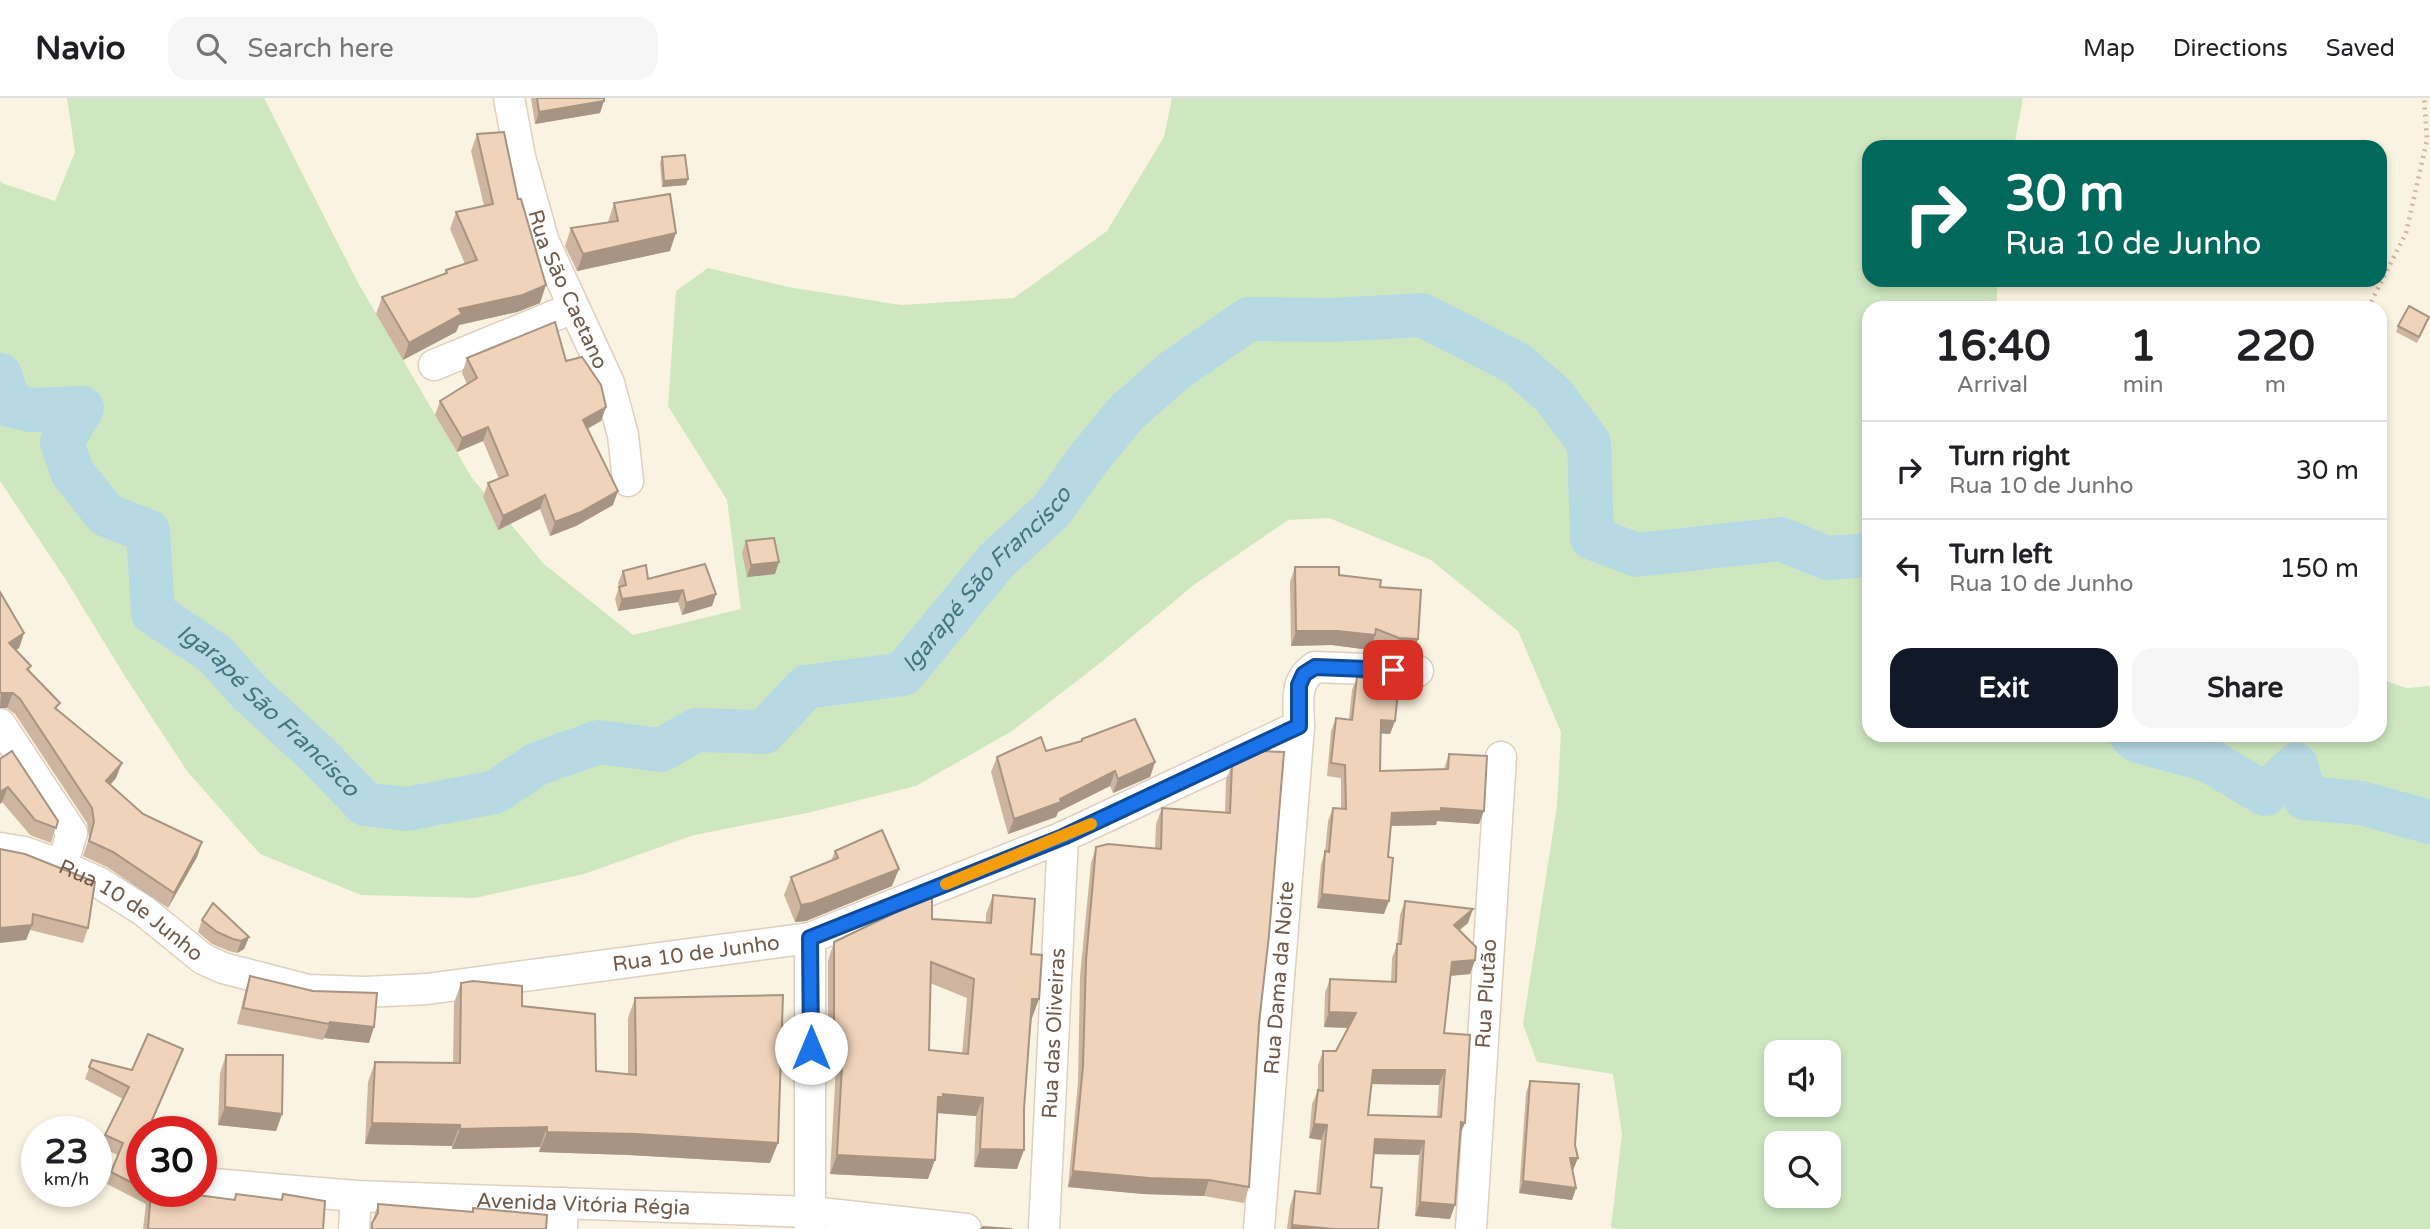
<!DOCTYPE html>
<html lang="en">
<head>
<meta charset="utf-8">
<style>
	:root { --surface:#fff; --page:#f6f6f6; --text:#202124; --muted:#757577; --line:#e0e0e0; --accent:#111827 }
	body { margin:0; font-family:"Varela Round",sans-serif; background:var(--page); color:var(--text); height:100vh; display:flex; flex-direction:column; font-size:26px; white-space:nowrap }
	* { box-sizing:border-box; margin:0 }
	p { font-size:23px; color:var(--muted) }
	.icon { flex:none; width:38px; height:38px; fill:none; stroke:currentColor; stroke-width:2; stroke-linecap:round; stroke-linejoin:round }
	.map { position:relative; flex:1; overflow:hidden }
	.details { position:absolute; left:1862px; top:203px; width:525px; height:441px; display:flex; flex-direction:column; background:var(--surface); border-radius:21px; box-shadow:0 4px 10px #0003 }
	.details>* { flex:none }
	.hud { position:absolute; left:1862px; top:42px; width:525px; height:147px; border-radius:21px; box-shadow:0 4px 10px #0003; background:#00695c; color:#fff; overflow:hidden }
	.controls { position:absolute; left:1764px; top:942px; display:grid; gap:14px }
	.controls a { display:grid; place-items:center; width:77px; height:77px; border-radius:14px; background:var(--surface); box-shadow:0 4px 10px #0003; font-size:35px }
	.speed { position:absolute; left:21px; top:1018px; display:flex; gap:14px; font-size:35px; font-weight:700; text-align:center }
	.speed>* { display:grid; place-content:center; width:91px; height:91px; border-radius:50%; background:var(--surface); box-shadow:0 4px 10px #0003; line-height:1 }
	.speed small { font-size:18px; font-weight:400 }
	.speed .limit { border:10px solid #d22; background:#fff; color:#111 }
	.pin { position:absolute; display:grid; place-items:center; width:60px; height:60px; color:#fff; margin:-30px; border-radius:14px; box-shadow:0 4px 10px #0006 }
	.me { position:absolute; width:77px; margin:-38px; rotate:0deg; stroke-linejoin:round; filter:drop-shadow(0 0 5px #0008) }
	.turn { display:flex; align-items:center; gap:24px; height:147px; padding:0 28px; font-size:32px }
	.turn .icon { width:91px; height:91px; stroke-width:2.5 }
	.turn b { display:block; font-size:49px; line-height:60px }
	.eta { display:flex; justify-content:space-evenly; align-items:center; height:119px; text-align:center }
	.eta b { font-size:42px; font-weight:700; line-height:49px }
	.action { display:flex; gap:14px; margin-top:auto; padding:14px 28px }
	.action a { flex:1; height:80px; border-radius:21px; background:var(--accent); color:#fff; font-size:28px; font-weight:700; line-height:80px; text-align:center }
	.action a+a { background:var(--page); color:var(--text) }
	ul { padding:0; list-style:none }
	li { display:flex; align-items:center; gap:21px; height:98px; padding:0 28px; border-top:2px solid var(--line) }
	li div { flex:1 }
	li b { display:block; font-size:26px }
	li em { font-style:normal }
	header { display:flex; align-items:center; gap:42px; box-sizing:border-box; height:98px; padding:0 35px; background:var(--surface); border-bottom:2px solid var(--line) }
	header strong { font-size:33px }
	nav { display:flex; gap:38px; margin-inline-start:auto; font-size:24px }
	.search { width:490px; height:63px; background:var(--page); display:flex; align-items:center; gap:18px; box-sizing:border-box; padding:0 24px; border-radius:21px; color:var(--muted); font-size:26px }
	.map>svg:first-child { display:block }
	.green { fill:#cee7c1; fill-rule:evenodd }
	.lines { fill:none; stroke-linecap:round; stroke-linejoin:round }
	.river { stroke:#b7d9e3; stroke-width:44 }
	.minor-casing { stroke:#decfbe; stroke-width:33 }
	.path { stroke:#d3b69e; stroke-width:4.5; stroke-dasharray:2 5; stroke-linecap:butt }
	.minor { stroke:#fff; stroke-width:30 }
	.wall { fill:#ceb5a1; fill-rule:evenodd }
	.shaded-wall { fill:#a79483 }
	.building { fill:#efd3bb; stroke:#a79483; stroke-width:2; fill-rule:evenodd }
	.route-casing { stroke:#114b97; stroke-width:18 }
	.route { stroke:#1a73e8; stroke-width:12 }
	.slow { stroke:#f59e0b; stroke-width:12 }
	.labels { text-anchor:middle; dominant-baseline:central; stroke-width:5; stroke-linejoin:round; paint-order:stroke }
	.street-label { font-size:21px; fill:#705a4a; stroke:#fef7e7 }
	.water-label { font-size:23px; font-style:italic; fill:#457483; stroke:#fef7e7 }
</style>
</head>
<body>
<header>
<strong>Navio</strong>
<div class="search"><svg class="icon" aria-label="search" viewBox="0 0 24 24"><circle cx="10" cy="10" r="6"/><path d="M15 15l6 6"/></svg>Search here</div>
<nav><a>Map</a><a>Directions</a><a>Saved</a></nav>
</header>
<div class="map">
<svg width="2430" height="1131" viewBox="0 0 2430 1131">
	<rect width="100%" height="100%" fill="#fbf3e1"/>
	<!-- green -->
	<path class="green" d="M67 0H264L357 183 472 380 544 466 633 537 741 511 727 402 668 308 676 193 708 170 788 189 901 207 1014 200 1107 133 1164 39 1172 0H2023L2014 49H1869V182H1998L1996 210H1869V637H2380V581L2407 590 2430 588V1131H1618L1611 1129 1622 1036 1613 976 1537 964 1523 926 1557 708 1561 634 1518 533 1431 462 1329 420 1288 422 1195 486 1104 562 1012 633 916 688 807 715 694 737 584 776 475 800 361 797 260 756 187 673 126 580 66 482 0 383V82L2 85 55 103 75 54ZM1776 954H1829V1006H1776ZM1776 1045H1829V1097H1776Z"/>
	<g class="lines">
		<!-- river -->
		<g class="river">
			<path id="s1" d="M0 277 10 307 31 312 82 310 62 344 72 374 106 417 148 433 153 515 215 556 249 594 320 659 365 706 407 711 495 694 537 666 599 644 661 652 696 632 764 634 806 589 903 576 997 462 1052 412 1086 364 1126 315 1175 272 1249 221 1332 222 1422 217 1516 265 1553 297 1589 345 1592 440 1637 457 1781 441 1827 460 1869 457"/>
			<polyline points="2131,637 2138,643 2208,662 2265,696 2296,667 2305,700 2361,705 2430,724"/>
		</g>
		<!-- minor casing -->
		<g class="minor-casing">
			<g id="minor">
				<path id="s2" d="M509 0 520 59 544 144 609 285 623 337 628 383"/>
				<polyline points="434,267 573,210"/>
				<polyline points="0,626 72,735 62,768"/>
				<path id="s3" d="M0 750 24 754 55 765 98 784 144 813 203 861 223 870 308 892 365 894 427 891 810 840 1063 739 1299 628"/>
				<polyline points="810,840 810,1131"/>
				<path id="s4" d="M201 1085 356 1098 811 1114 966 1131"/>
				<polyline points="354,1131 356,1098"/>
				<polyline points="562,1131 563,1105"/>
				<path id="s5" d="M1044 1131 1063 739"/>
				<path id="s6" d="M1259 1131 1299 628C1299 605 1293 584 1315 569L1418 573"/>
				<path id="s7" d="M1471 1131 1501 659"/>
			</g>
		</g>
		<!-- path -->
		<polyline class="path" points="2368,210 2406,135 2427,42 2424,0"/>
		<!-- minor -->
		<use href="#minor" class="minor"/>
	</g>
	<!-- wall -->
	<g class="wall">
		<polygon points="531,0 604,0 600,15 535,26"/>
		<polygon points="477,36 540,205 517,214 459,227 456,234 403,262 376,216 382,199 444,176 446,172 465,166 450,131 456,114 484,108 471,53"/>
		<polygon points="662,59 688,81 686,87 662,89 660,65"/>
		<polygon points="614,105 670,153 577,173 565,148 571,130 608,124"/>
		<polygon points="2427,225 2417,245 2396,234 2398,228"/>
		<polygon points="467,260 566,263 606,309 601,323 587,331 613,407 576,428 550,438 540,411 498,432 483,399 488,385 499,381 483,343 457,354 435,317 440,303 467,286 462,275"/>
		<polygon points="746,443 775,476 747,479 742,455"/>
		<polygon points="1295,469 1339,477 1380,489 1418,541 1413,555 1394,555 1372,546 1370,552 1332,547 1291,548 1290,484"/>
		<polygon points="623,473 648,481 716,496 712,508 682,517 678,504 618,513 615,501 619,489 618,485"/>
		<polygon points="0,494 24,535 19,550 16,552 31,568 29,573 58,612 116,680 110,687 143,716 202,744 197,759 168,810 107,769 83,758 89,740 87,725 15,616 7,610 0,610"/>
		<polygon points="1357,579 1395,623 1390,636 1381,635 1380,673 1444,671 1449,656 1479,726 1437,723 1436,727 1391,728 1384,816 1317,810 1321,766 1325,754 1328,723 1333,710 1341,711 1341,680 1327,678 1331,633 1336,620 1349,621 1352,592"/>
		<polygon points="1082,641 1155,664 1150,679 1113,695 1110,688 1058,714 1056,719 1008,736 991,674 997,659 1046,653 1081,643"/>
		<polygon points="0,661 58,723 51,745 30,737 2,704 0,706"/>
		<polygon points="1232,666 1259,925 1249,1089 1244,1105 1204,1098 1143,1096 1068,1089 1078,984 1080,878 1091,765 1096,749 1155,750 1156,726 1162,710 1225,714 1226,682"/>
		<polygon points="0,751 88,830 83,845 30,832 26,842"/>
		<polygon points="835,753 892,788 806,823 795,824 784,797 791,779 831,763"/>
		<path d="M993 797 1031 856 1032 920 1017 1071 974 1069 976 1018 937 1015 928 1081 830 1076 836 968H828V863L834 844 932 821 986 825V816ZM930 885 967 900 962 956 929 952Z"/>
		<path d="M1405 803 1468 825 1459 832 1475 862 1470 876 1451 878 1444 935 1460 1037 1450 1121 1415 1118 1419 1057 1374 1056 1371 1089 1378 1131H1287L1290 1108 1295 1093 1316 1095 1321 1042 1309 1040 1312 1006 1318 992V967L1323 953H1336L1348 930 1324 929 1325 895 1330 881 1391 884 1392 860 1397 847 1400 817ZM1372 986 1439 987 1437 1019 1368 1017Z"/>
		<polygon points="202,822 249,839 244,851 237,855 229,853 212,846 198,834"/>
		<polygon points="250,878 369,945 324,940 323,942 237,926 245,894"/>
		<polygon points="461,885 522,908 596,973 628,976 628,920 635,900 770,1065 629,1057 539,1054 540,1049 452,1051 452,1048 365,1046 368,984 375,964 453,965 454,905"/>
		<polygon points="226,957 282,1016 276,1033 218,1027 220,975"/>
		<polygon points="92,962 132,972 178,963 153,1022 142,1034 142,1094 174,1094 234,1102 236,1096 281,1102 283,1096 323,1131 143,1131 146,1106 107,1086 118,1057 100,1049 105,1037 123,1001 85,981"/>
		<polygon points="1530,983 1575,1047 1578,1060 1573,1072 1572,1072 1576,1090 1572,1102 1519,1095 1526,995"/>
		<polygon points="378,1106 471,1114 473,1110 546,1131 370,1131"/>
	</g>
	<!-- shaded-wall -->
	<g class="shaded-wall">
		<polygon points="604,3 600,15 535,26 539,14"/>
		<polygon points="688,81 686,87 662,89 664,83"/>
		<polygon points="676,135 670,153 577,173 583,156"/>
		<polygon points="546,187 540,205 517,214 459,227 456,234 403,262 409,245 459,211"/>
		<polygon points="606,309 601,323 578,336 583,322"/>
		<polygon points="488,329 483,343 457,354 462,340"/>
		<polygon points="618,393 613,407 576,428 550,438 555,424"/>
		<polygon points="545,397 540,411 498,432 503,418"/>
		<polygon points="779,464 775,476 747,479 751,467"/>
		<polygon points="683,492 678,504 618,513 622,501"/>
		<polygon points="716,496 712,508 682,517 686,505"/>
		<polygon points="1296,533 1337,533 1375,537 1370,552 1332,547 1291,548"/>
		<polygon points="24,535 19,550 3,560 9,545"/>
		<polygon points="1399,540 1418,541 1413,555 1394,555"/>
		<polygon points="1,595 13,595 7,610 0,610"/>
		<polygon points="1381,622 1395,623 1390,636 1376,635"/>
		<polygon points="1155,664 1150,679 1113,695 1118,681"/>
		<polygon points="122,665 116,680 100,698 106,683"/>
		<polygon points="1115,673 1110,688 1058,714 1056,719 1008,736 1014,721 1060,701"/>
		<polygon points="8,689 2,704 0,706 0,694"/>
		<polygon points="1441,710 1484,713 1479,726 1437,723 1436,727 1387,728 1392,715"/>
		<polygon points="202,744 197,759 168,810 174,795"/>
		<polygon points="899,771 892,788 806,823 795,824 801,807"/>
		<polygon points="1322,796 1389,803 1384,816 1317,810"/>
		<polygon points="1473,811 1468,825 1449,841 1454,827"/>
		<polygon points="32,827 26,842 0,845 0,830"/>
		<polygon points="249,839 244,851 237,855 241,843"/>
		<polygon points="1475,862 1470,876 1447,878 1452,864"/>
		<polygon points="1032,901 1039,901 1032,920 1026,919"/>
		<polygon points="1329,914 1356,915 1351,930 1324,929"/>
		<polygon points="330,924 374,929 369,945 324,940"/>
		<polygon points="834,949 843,950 836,968 828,968"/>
		<polygon points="183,951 178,963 148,1034 152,1022"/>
		<polygon points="1373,972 1445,972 1439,987 1368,986"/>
		<polygon points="943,996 983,1000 976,1018 937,1015 938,999"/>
		<polygon points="225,1009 282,1016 276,1033 218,1027"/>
		<polygon points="1461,1024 1465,1025 1459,1039"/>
		<polygon points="372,1025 460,1027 452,1048 365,1046"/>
		<polygon points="1314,1026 1327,1027 1321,1042 1309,1040"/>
		<polygon points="547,1029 540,1049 452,1051 460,1031"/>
		<polygon points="547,1034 636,1036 778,1045 770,1065 629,1057 539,1054"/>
		<polygon points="1375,1041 1424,1043 1419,1057 1370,1056"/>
		<polygon points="980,1051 1024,1052 1017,1071 974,1069"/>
		<polygon points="837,1057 935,1062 928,1081 830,1076"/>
		<polygon points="1570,1060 1578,1060 1573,1072 1566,1072"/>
		<polygon points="1073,1073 1209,1082 1204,1098 1143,1096 1068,1089"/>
		<polygon points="1523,1083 1576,1090 1572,1102 1519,1095"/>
		<polygon points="1420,1104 1455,1107 1450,1121 1415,1118"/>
		<polygon points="1292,1127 1333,1131 1290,1131"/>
	</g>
	<!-- building -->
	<g class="building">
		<polygon points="537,0 604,0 604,3 539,14"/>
		<polygon points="504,34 518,101 521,101 546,187 523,197 459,211 462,216 409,245 382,199 447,175 446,172 477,162 456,114 493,106 477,36"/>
		<polygon points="685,57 688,81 664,83 662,59"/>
		<polygon points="670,96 676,135 583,156 571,130 618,123 614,105"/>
		<polygon points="2409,208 2429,219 2419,239 2398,228"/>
		<polygon points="555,224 566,263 582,259 601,287 606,309 583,322 618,393 581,414 555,424 545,397 503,418 488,385 508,377 488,329 462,340 440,303 477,280 467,260"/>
		<polygon points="774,440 779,464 751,467 746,443"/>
		<polygon points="705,466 716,496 686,505 683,492 622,501 619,489 626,487 623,473 646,467 648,481"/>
		<polygon points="1295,469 1339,469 1339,477 1381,482 1380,489 1421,492 1418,541 1399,540 1376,531 1375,537 1337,533 1296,533"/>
		<polygon points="0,494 24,535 9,545 31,568 27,571 60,605 55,610 122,665 106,683 143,716 202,744 174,795 113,754 89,743 94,724 92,710 20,601 13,595 1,595 0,593"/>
		<polygon points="1357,579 1399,584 1395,623 1381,622 1380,673 1448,671 1449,656 1487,658 1484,713 1441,710 1441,713 1392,715 1388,759 1393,760 1389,803 1322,796 1325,753 1329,754 1333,710 1346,711 1345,667 1331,665 1336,620 1352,622"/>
		<polygon points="1135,621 1155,664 1118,681 1115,673 1060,701 1061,704 1014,721 997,659 1041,639 1046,653 1082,643 1082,641"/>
		<polygon points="12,653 58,723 56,730 35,722 8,689 0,694 0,661"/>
		<polygon points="1258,653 1284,654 1269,837 1259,925 1249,1089 1209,1082 1149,1080 1073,1073 1083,968 1086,862 1096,749 1108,746 1161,751 1162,710 1230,715 1232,666"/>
		<polygon points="882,732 899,771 812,805 801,807 791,779 838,760 835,753"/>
		<polygon points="0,751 25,756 95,784 88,830 33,816 32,827 0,830"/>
		<path d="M932 797V821L991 825 993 797 1035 801 1031 856 1042 857 1039 901H1032L1024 1011V1052L980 1051 983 1000 943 996V999H938L935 1062 837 1057 843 950 834 949V844ZM931 864 974 881 968 956 929 952Z"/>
		<path d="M1405 803 1473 811 1454 827 1476 849 1475 862 1452 864 1444 935 1470 937 1465 1025 1461 1024 1455 1107 1420 1104 1424 1043 1375 1041 1371 1089 1382 1090 1378 1131H1333L1292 1127 1295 1093 1320 1096 1327 1027 1314 1026 1318 992 1323 993V953H1336L1356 915 1329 914 1330 881 1396 884 1397 846H1401ZM1373 972H1445L1441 1019 1368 1017Z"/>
		<polygon points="213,805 249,839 241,843 233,841 217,834 202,822"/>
		<polygon points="250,878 313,893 377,895 374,929 330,924 329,926 243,910"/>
		<polygon points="473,883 522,888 522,908 595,916 596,973 636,977 635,900 783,897 778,1045 636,1036 547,1034 547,1029 460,1031 460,1027 372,1025 375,964 460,965 461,885"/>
		<polygon points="148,936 183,951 152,1022 181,1034 142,1034 142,1090 111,1074 123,1045 105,1037 129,989 89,969 92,962 132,972"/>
		<polygon points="226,957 283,957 282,1016 225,1009"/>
		<polygon points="1530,983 1579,986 1575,1047 1578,1060 1570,1060 1576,1090 1523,1083"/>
		<polygon points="151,1094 174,1094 235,1102 236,1096 282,1102 283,1096 325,1103 323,1131 148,1131"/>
		<polygon points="378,1106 473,1114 473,1110 547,1117 546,1131 372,1131 372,1125 378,1115"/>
		<polygon points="983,1129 1012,1131 981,1131"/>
	</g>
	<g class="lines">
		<!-- route casing -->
		<g class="route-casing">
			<polyline id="route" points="811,950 810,840 1063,739 1299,628 1299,587 1304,576 1315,569 1393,572"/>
		</g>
		<!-- route -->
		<use href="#route" class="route"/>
		<!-- slow -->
		<polyline class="slow" points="946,786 1091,726"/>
	</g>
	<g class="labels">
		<!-- street labels -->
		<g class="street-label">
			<text stroke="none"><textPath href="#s2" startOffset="201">Rua São Caetano</textPath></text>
			<text stroke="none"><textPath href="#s3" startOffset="147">Rua 10 de Junho</textPath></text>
			<text stroke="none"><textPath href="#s3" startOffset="735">Rua 10 de Junho</textPath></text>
			<text stroke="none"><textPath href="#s6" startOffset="252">Rua Dama da Noite</textPath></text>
			<text stroke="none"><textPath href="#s7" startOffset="236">Rua Plutão</textPath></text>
			<text stroke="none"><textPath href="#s5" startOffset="196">Rua das Oliveiras</textPath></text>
			<text stroke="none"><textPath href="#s4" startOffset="383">Avenida Vitória Régia</textPath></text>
		</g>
		<!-- water labels -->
		<g class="water-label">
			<text stroke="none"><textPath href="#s1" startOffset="1349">Igarapé São Francisco</textPath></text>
			<text stroke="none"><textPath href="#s1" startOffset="509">Igarapé São Francisco</textPath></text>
		</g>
	</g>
</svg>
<div class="controls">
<a><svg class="icon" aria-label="sound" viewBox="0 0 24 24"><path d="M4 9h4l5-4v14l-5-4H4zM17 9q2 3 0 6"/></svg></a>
<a><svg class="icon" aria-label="search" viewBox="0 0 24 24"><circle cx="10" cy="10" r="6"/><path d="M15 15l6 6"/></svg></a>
</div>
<div class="speed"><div>23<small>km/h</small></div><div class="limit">30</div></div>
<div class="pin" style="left:1393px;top:572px;background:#d93025"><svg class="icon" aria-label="arrive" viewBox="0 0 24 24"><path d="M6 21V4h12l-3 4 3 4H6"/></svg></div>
<svg class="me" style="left:811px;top:950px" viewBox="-20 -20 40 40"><circle r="19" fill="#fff"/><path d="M0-13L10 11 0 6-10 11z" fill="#1a73e8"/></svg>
<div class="hud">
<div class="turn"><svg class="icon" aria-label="right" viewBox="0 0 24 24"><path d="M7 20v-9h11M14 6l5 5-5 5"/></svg><div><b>30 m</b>Rua 10 de Junho</div></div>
</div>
<section class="details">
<div class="eta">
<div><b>16:40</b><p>Arrival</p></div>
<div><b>1</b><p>min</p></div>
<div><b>220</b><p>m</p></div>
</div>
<ul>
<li><svg class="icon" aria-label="right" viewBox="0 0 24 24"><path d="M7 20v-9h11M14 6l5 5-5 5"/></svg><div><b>Turn right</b><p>Rua 10 de Junho</p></div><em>30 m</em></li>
<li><svg class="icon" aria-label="left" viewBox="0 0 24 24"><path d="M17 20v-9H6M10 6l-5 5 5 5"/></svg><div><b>Turn left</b><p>Rua 10 de Junho</p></div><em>150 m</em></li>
</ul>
<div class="action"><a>Exit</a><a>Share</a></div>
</section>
</div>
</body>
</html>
